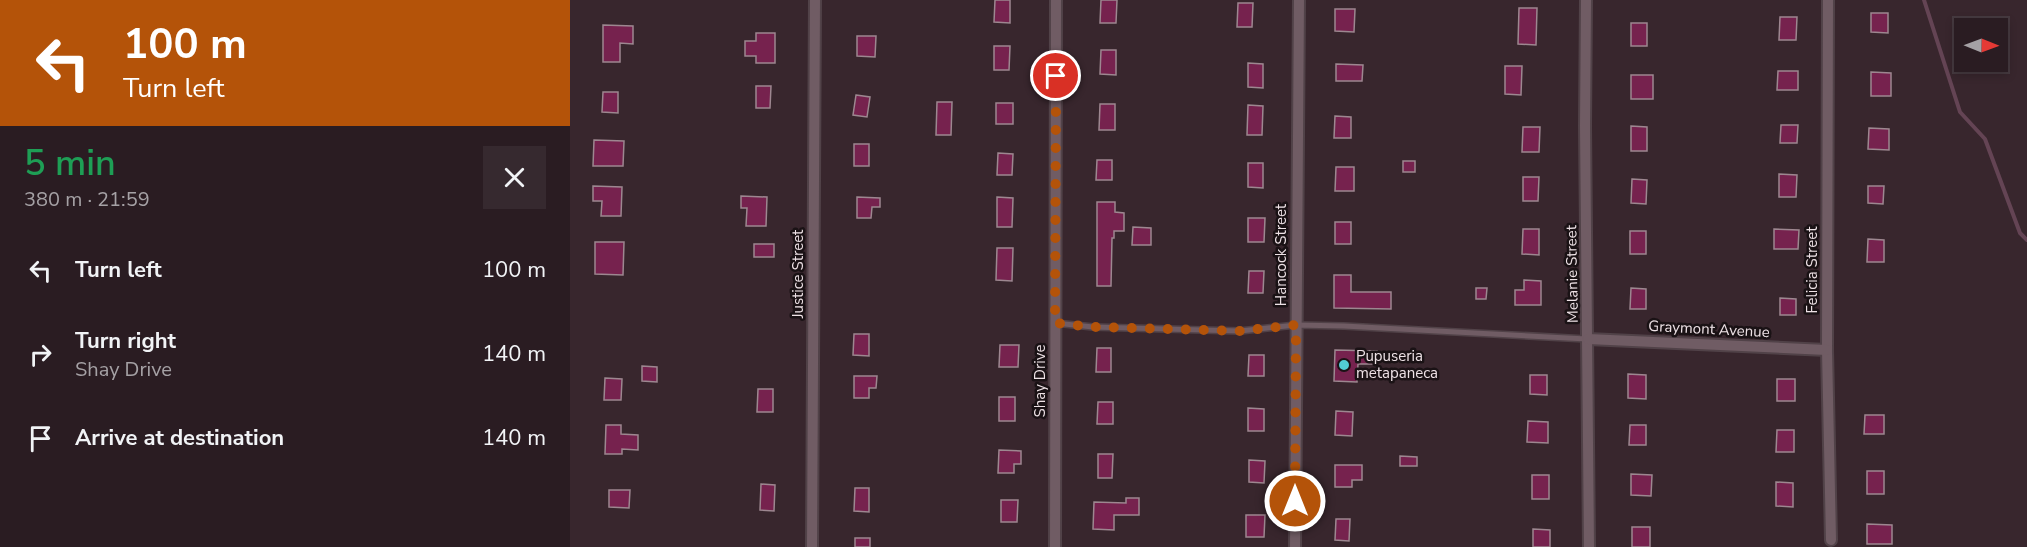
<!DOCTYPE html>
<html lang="en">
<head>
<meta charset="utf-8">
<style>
	:root { --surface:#2a1c22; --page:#36292f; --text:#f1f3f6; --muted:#a5a1a5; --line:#463a40 }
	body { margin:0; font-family:"Nunito Sans",sans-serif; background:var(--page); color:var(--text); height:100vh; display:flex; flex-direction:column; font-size:22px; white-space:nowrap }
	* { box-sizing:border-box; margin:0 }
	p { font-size:20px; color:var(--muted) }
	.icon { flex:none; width:33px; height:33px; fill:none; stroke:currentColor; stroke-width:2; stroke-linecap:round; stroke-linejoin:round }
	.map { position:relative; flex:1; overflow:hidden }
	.details { display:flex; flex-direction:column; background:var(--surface); width:570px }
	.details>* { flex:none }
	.banner { background:#b45309; color:#fff; overflow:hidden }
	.needle { width:39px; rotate:91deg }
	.fabs { position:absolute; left:1384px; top:18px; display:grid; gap:12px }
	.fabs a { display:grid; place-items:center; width:54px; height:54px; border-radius:0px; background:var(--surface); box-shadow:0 3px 9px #0003,0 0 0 2px var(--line); font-size:30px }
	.pin { position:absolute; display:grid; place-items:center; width:51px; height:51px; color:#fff; margin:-26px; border:3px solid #fff; border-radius:50%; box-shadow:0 2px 6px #0007 }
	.me { position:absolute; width:66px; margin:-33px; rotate:0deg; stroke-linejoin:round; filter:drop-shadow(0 0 4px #0008) }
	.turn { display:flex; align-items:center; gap:21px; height:126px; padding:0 24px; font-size:27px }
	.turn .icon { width:78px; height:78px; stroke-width:2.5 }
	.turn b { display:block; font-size:42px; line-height:51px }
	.round { display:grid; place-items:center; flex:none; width:63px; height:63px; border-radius:0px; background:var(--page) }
	.head { display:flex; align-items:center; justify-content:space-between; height:102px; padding:0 24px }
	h1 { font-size:36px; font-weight:600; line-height:45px; color:#1e9e55 }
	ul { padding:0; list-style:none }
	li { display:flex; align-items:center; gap:18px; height:84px; padding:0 24px }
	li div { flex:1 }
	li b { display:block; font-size:22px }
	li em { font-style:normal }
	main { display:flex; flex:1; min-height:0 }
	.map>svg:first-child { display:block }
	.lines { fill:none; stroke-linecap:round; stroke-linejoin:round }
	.stream { stroke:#644454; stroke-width:4 }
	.building { fill:#76224e; stroke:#9d8790; stroke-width:1.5 }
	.lane-casing { stroke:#514248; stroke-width:8 }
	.street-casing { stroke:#514248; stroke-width:14 }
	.lane { stroke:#705c64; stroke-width:5 }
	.street { stroke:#705c64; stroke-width:10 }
	.route { stroke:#b45309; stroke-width:10; stroke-dasharray:0 18 }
	.poi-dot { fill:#52ccd5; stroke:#1a1215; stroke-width:2 }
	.labels { text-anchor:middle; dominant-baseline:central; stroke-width:5; stroke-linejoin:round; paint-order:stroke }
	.street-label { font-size:15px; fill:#eee2e6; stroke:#1a1215 }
	.poi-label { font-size:15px; fill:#eee2e6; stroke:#1a1215; text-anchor:start }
</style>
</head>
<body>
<main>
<section class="details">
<div class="banner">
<div class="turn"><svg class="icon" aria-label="left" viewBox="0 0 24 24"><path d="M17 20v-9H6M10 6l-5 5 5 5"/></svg><div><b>100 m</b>Turn left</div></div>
</div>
<div class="head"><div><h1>5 min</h1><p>380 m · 21:59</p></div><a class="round"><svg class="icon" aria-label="close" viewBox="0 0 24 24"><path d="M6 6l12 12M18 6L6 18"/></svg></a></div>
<ul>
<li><svg class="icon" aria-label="left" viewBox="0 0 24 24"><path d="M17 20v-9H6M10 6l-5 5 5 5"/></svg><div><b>Turn left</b></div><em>100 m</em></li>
<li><svg class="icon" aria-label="right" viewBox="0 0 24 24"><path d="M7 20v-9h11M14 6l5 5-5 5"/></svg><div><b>Turn right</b><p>Shay Drive</p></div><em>140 m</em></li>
<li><svg class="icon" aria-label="arrive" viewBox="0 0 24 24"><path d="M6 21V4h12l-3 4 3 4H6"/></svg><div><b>Arrive at destination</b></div><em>140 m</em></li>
</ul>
</section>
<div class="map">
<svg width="1457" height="547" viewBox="0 0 1457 547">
	<rect width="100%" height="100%" fill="#38262d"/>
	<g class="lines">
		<!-- stream -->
		<polyline class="stream" points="1354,0 1390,112 1415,139 1450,233 1457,240"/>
	</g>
	<!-- building -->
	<g class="building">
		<polygon points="425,0 440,0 440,23 424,22"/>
		<polygon points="531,0 547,0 546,23 530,23"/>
		<polygon points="668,3 683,3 682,27 667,27"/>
		<polygon points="949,8 967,8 966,45 948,44"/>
		<polygon points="765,9 785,9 784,32 765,31"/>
		<polygon points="1301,13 1318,13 1318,33 1301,32"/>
		<polygon points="1210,17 1227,17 1226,40 1209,40"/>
		<rect x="1061" y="23" width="16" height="23"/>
		<polygon points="33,25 63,26 63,44 50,43 50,62 33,62"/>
		<polygon points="186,33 205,33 205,63 186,63 186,56 175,56 175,41 186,41"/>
		<polygon points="287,36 306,36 305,57 287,56"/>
		<polygon points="424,46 440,46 439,70 424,70"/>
		<polygon points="531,50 546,50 546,75 530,74"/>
		<polygon points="678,63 693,64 693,88 678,87"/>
		<polygon points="766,64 793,65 792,81 766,81"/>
		<polygon points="935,66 952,66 951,95 935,94"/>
		<polygon points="1208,71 1228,71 1228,90 1207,90"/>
		<polygon points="1301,72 1321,73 1321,96 1301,96"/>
		<rect x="1061" y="75" width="22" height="24"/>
		<polygon points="186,86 201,86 200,108 186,108"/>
		<polygon points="33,92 48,92 48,113 32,112"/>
		<polygon points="286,95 300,97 297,117 283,115"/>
		<polygon points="367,102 382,102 381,135 366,135"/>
		<rect x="426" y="103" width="17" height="21"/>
		<polygon points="530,104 545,104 545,130 529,130"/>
		<polygon points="678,105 693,106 692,135 677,135"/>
		<polygon points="765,116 781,117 781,138 764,138"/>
		<polygon points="1211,125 1228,125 1227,143 1210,143"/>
		<polygon points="1061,126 1077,127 1077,151 1061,151"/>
		<polygon points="953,127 970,127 969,152 952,152"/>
		<polygon points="1299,128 1319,129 1319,150 1298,149"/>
		<polygon points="24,140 54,141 53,166 23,166"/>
		<rect x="284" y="144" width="15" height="22"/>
		<polygon points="428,153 443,154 442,175 427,175"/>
		<polygon points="527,160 542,160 542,180 526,180"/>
		<rect x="833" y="161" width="12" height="11"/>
		<polygon points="678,163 693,163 693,188 678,187"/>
		<polygon points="766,167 784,167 784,191 765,191"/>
		<polygon points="1209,174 1227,175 1226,197 1209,197"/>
		<polygon points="953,177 969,177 968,201 953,201"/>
		<polygon points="1062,179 1077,180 1076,204 1061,203"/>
		<polygon points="23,186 52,187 51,216 31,216 32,201 23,201"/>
		<polygon points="1298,186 1314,186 1313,204 1298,203"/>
		<polygon points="171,196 197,197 196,226 176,226 177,208 171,208"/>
		<polygon points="287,197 310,198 310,207 302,207 301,218 287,218"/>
		<polygon points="427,197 443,198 442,227 427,227"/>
		<polygon points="527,202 545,202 545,212 554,213 554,231 544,231 544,238 542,238 541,286 527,286"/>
		<polygon points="678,218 695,218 694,242 678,242"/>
		<rect x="765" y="222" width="16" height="22"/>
		<polygon points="563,227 581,228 581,245 562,245"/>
		<polygon points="953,229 969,229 969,255 952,254"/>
		<polygon points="1204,229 1229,230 1228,249 1204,249"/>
		<rect x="1060" y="231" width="16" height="23"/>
		<polygon points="1298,239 1314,240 1314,262 1297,262"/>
		<polygon points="25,242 54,242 53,275 25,274"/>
		<rect x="184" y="244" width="20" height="13"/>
		<polygon points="427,248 443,248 442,281 426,280"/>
		<polygon points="679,271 694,271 693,293 678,293"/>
		<polygon points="764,275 781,275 781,292 821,292 821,309 764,308"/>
		<polygon points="954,280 971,281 971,305 945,305 945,290 954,290"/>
		<polygon points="906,288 917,288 916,299 906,299"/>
		<polygon points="1061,288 1076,289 1076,309 1060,309"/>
		<polygon points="1210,298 1226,299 1226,315 1210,315"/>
		<polygon points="284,334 299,334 299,356 283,355"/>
		<polygon points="430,345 449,345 448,367 429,367"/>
		<polygon points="527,348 541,348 541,372 526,372"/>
		<polygon points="765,350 807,351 807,364 788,364 787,382 764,381"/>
		<polygon points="679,355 694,355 694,376 678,376"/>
		<polygon points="72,366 87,367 87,382 72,381"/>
		<polygon points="1058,374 1076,375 1076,399 1058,398"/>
		<polygon points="960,375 977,375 977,395 960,394"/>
		<polygon points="284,376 307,376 306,388 299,388 299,398 284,398"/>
		<polygon points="35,378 52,379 51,400 34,400"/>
		<rect x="1207" y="379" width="18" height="22"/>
		<polygon points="188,389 203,389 203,412 187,412"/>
		<rect x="429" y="397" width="16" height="24"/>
		<polygon points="528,402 543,402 543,424 527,424"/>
		<polygon points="678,408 694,409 694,431 678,431"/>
		<polygon points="766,411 783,412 782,436 765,435"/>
		<polygon points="1295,415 1314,415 1314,434 1294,434"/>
		<polygon points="958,421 978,422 978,443 957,442"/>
		<polygon points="36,425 51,425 51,434 68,435 68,450 52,449 52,454 35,454"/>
		<polygon points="1060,425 1076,425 1076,445 1059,445"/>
		<polygon points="1207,430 1224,430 1224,452 1206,452"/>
		<polygon points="429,450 451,451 451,464 444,464 444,473 428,473"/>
		<polygon points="528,454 543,454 542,478 528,478"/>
		<polygon points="830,456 847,457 847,466 830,466"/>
		<polygon points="679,460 695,461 694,483 679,482"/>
		<polygon points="765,465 792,465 792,480 782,480 782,487 765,487"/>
		<rect x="1297" y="471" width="17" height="23"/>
		<polygon points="1061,474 1082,475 1081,496 1061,495"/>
		<rect x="962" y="475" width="17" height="24"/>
		<polygon points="1206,482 1223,483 1223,507 1206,506"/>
		<polygon points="191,484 205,485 204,511 190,510"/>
		<polygon points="285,488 299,488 299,512 284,511"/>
		<polygon points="39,490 60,490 59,508 39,507"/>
		<polygon points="556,498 569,498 569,515 544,515 544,530 523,529 524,502 556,503"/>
		<polygon points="431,500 448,500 447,522 431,522"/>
		<polygon points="676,515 695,515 694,537 676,537"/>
		<polygon points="766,519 780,519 779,541 765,540"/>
		<polygon points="1297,524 1322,525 1322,544 1297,544"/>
		<rect x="1062" y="527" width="18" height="20"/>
		<polygon points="963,529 980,530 980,547 963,547"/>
		<rect x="285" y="538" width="15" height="9"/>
	</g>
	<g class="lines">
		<!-- lane casing -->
		<g class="lane-casing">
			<polyline id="lane" points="485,323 523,327 670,331 726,325 774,326 1017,339"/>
		</g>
		<!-- street casing -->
		<g class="street-casing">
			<g id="street">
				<polyline points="1016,0 1015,126 1019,547"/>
				<polyline points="1258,0 1257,350 1261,540"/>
				<polyline points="1018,339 1257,350"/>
				<polyline points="242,547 245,0"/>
				<polyline points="485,547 486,0"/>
				<polyline points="725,547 729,0"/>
			</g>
		</g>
		<!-- lane -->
		<use href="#lane" class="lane"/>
		<!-- street -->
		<use href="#street" class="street"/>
	</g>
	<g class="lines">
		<!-- route -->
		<polyline class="route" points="486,76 485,323 523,327 670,331 726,325 725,501"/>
	</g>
	<!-- markers -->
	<circle class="poi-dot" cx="774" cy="365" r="6"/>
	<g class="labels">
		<!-- street labels -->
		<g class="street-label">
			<text transform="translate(711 255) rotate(-90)">Hancock Street</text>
			<text transform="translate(1242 270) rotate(-90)">Felicia Street</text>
			<text transform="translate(228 274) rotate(-90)">Justice Street</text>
			<text transform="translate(1002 274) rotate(-91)">Melanie Street</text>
			<text transform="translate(1139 329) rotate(3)">Graymont Avenue</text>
			<text transform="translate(470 381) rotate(-90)">Shay Drive</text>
		</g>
		<!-- poi labels -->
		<g class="poi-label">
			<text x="786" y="356">Pupuseria<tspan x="786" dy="17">metapaneca</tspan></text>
		</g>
	</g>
</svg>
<div class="fabs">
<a><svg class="needle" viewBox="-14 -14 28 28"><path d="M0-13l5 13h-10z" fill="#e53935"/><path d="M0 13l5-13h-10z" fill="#a5a1a5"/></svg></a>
</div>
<div class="pin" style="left:486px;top:76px;background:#d93025"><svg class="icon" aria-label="arrive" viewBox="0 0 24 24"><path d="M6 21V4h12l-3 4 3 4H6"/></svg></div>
<svg class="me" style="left:725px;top:501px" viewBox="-20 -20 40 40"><circle r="17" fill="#b45309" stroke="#fff" stroke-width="3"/><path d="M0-11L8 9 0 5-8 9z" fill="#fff"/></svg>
</div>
</main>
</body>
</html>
